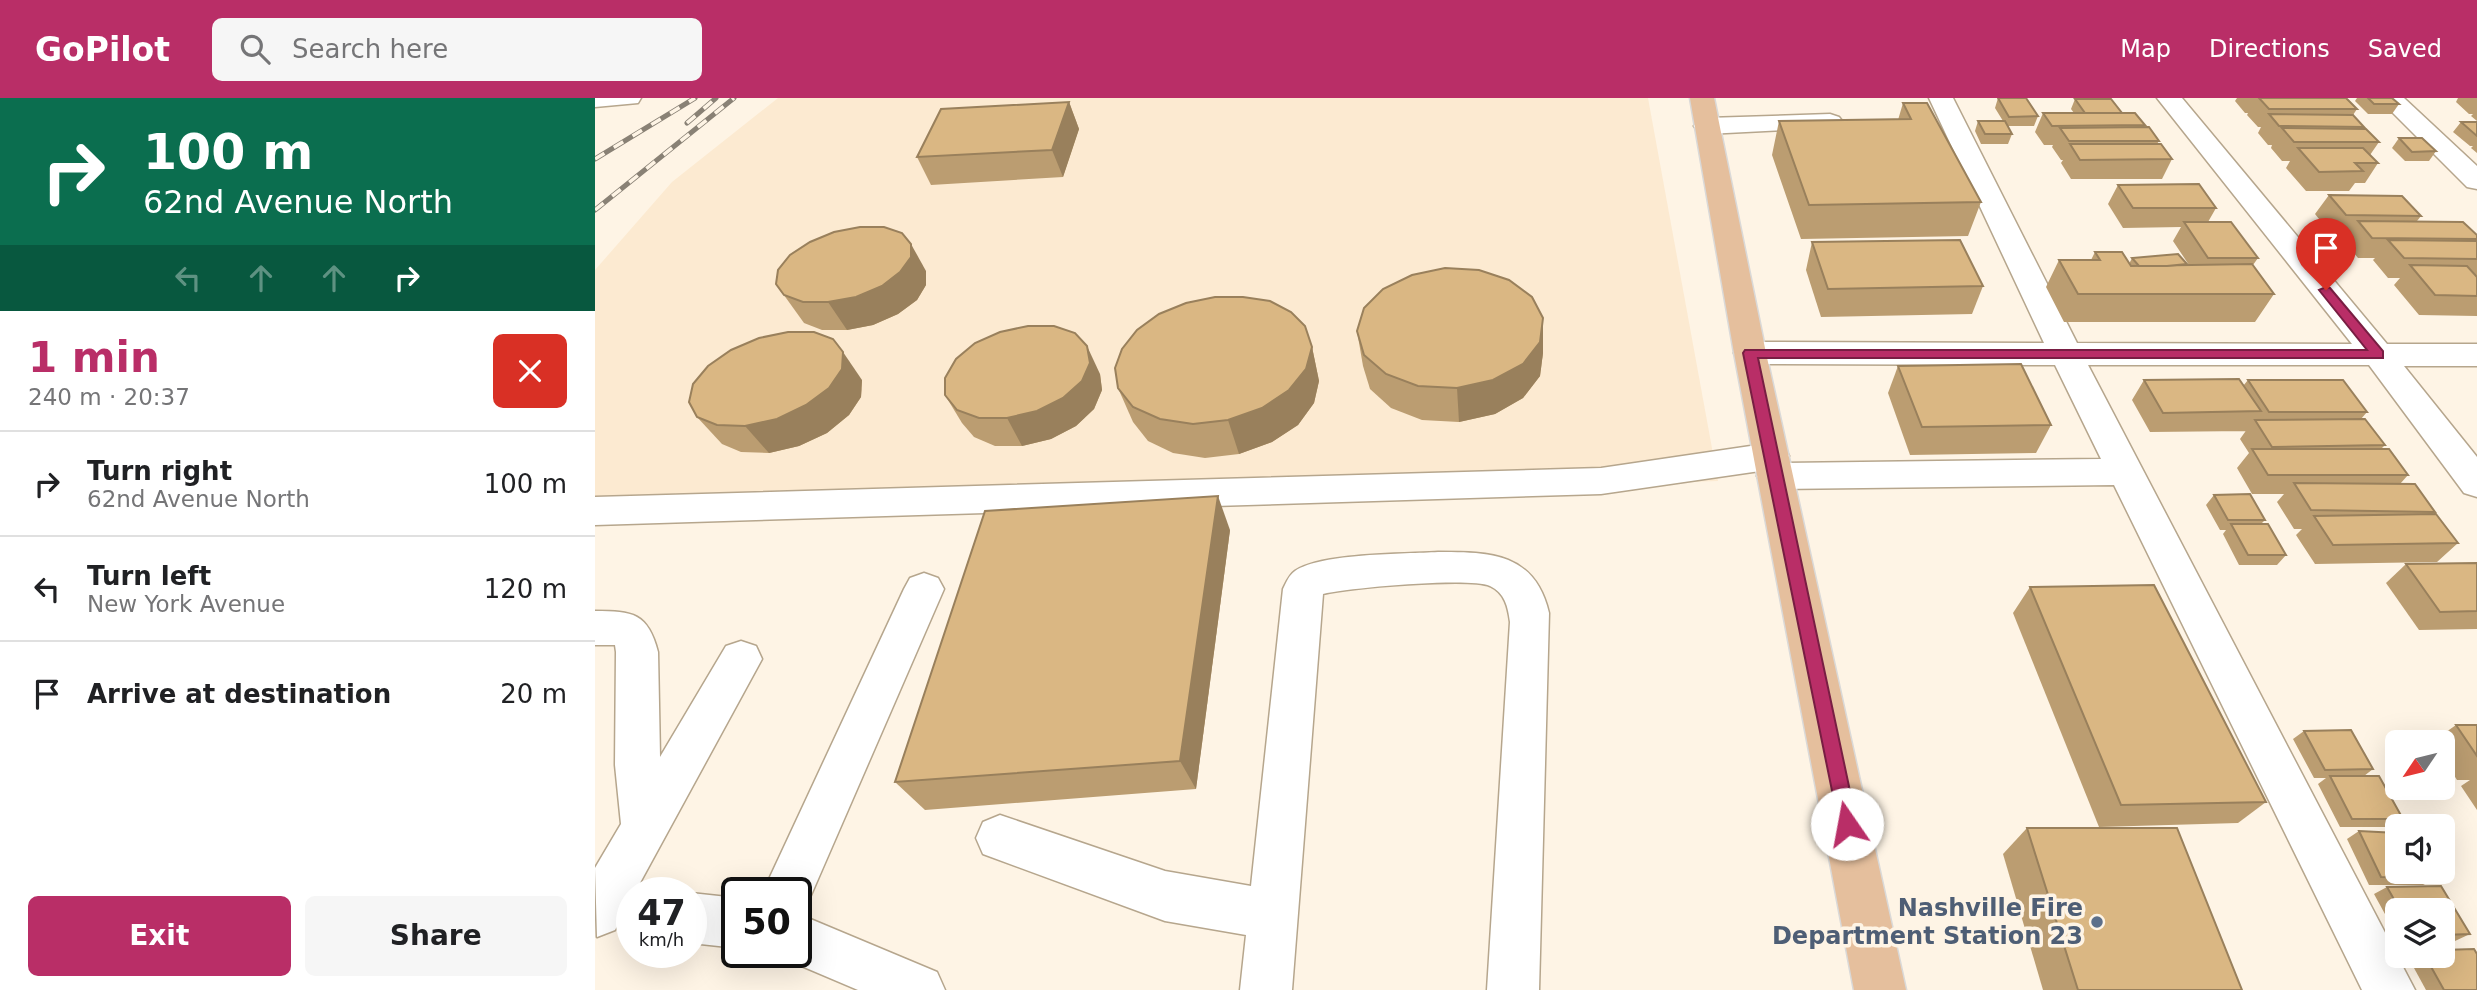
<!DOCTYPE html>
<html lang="en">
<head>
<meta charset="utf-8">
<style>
	:root { --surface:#fff; --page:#f6f6f6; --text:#202124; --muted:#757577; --line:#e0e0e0; --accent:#b92e67 }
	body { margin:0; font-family:"DejaVu Sans",sans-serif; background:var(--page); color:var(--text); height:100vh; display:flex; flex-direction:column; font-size:26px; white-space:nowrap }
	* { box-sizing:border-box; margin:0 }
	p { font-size:23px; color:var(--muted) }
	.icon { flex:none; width:38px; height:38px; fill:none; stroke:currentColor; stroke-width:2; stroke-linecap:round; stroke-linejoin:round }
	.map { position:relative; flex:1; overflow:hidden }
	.side { display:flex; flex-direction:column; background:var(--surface); width:595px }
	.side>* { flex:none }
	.guide { background:#0b6e4f; color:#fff; overflow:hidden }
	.needle { width:46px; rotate:235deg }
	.buttons { position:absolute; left:1790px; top:632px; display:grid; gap:14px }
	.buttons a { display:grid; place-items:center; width:70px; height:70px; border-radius:10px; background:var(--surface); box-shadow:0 7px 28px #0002; font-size:35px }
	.speed { position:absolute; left:21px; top:779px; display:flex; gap:14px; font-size:35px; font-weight:700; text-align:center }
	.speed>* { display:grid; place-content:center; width:91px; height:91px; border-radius:50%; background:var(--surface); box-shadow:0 7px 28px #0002; line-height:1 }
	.speed small { font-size:18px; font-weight:400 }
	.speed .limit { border:4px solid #111; border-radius:10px; background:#fff; color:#111 }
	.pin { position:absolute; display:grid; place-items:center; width:60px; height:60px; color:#fff; margin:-72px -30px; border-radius:50% 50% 50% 0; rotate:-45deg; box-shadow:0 0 7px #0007 }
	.pin .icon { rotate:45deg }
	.me { position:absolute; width:77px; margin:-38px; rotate:348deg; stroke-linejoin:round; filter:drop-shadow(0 0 5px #0008) }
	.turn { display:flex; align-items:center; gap:24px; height:147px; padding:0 28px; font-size:32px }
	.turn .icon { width:91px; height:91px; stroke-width:2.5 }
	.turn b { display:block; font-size:49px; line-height:60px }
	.lanes { display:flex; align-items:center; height:66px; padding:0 28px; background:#0003; justify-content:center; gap:35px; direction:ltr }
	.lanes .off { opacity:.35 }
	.round { display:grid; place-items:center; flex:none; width:74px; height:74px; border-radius:10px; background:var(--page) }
	.summary { display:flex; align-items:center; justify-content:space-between; height:119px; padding:0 28px }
	h1 { font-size:42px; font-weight:800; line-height:52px; color:var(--accent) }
	.cta { display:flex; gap:14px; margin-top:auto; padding:14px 28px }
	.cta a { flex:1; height:80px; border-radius:10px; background:var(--accent); color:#fff; font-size:28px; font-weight:800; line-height:80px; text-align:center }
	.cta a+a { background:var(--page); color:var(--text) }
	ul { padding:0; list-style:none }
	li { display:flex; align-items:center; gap:21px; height:105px; padding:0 28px; border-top:2px solid var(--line) }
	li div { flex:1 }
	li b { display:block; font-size:26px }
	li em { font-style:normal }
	header { display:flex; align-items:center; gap:42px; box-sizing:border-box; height:98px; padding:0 35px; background:var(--accent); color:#fff }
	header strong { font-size:33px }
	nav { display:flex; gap:38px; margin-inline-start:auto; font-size:24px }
	.search { width:490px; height:63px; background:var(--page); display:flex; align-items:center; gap:18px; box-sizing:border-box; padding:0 24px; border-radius:10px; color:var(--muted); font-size:26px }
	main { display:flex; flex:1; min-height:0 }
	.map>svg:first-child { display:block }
	.built { fill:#fcead1 }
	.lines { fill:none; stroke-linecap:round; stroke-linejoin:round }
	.minor-casing { stroke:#b6a68d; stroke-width:3 }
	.major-casing { stroke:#dad9d8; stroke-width:3 }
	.minor { fill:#fff; fill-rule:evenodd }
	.major { fill:#e5bf9d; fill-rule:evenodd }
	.rail-casing { stroke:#898175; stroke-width:5 }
	.rail { stroke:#fef4e5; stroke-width:3.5; stroke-dasharray:11; stroke-linecap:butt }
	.wall { fill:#bb9d71 }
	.shaded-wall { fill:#99805c }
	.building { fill:#dab783; stroke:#99805c; stroke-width:2 }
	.route { fill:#b92e67; stroke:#781e43; stroke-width:2 }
	.service-dot { fill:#5c6f8a; stroke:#fef4e5; stroke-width:2.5 }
	.labels { text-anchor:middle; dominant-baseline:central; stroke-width:7; stroke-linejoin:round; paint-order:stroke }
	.near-service-label { font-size:24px; font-weight:bold; fill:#4e5e75; stroke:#fef4e5; text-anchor:end }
</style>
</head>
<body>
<header>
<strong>GoPilot</strong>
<div class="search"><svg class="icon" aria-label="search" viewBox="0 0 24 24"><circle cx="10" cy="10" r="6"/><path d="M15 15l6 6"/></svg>Search here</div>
<nav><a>Map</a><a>Directions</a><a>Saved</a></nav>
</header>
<main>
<section class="side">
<div class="guide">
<div class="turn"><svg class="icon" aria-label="right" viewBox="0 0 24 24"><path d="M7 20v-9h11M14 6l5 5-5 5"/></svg><div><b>100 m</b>62nd Avenue North</div></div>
<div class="lanes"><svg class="icon off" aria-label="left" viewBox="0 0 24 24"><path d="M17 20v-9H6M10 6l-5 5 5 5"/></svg><svg class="icon off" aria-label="ahead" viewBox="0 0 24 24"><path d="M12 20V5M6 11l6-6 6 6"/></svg><svg class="icon off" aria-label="ahead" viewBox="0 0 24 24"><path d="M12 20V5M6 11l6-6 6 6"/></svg><svg class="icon" aria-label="right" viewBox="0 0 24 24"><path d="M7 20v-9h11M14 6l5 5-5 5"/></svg></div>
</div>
<div class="summary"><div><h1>1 min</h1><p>240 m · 20:37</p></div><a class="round" style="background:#d93025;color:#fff"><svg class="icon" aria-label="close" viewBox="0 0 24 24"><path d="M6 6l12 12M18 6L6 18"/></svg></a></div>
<ul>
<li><svg class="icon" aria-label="right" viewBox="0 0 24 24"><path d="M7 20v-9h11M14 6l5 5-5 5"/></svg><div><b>Turn right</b><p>62nd Avenue North</p></div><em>100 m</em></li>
<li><svg class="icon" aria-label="left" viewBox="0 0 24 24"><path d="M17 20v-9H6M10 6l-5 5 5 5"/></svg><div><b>Turn left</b><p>New York Avenue</p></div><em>120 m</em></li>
<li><svg class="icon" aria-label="arrive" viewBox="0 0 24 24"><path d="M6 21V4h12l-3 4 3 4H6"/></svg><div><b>Arrive at destination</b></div><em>20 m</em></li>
</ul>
<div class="cta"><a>Exit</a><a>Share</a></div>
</section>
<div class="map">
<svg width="1882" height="892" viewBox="0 0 1882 892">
	<rect width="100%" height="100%" fill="#fef4e5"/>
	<!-- built -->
	<polygon class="built" points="183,0 1053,0 1123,383 0,423 0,172 77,84"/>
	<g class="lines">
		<!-- minor casing -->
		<g class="minor-casing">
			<g id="minor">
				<polygon points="0,0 46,0 43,5 0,9"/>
				<polygon points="1334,0 1358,0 1482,245 1757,246 1562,0 1587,0 1792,246 1882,246 1882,268 1809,268 1882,359 1882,399 1869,395 1774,267 1493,267 1820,892 1767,892 1519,387 1180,391 1167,387 1162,378 1165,373 1006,396 0,427 0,399 1006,370 1176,345 1189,349 1194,358 1190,365 1506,361 1460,267 1155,266 1143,263 1139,255 1143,247 1155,244 1449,245"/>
				<polygon points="1783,0 1809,0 1882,68 1882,91 1872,89"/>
				<polygon points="1235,16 1244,19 1248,24 1244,29 1112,36 1103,33 1099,28 1103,23 1112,20"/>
				<path d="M843 454C896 454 940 455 954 515L944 892H892L915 524C913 509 910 495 895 488 873 479 754 490 728 496L697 892H645L651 837 570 823 388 756 381 740 388 724 405 717 570 773 656 788 688 491C691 485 694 477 700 473 726 455 811 456 843 454Z"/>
				<polygon points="329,475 343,480 349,491 210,811 201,815 342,874 350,892 263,892 183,858 182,854 201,854 201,794 168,794 309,491 315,480"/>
				<path d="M0 513C38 513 53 515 63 554L65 659 131 548 146 543 161 548 167 561 40 794H37V800L20 832 2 839 0 770 26 726 20 667 21 554 20 547H0Z"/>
				<polygon points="96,795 142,800 142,850 96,845"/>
			</g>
		</g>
		<!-- major casing -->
		<g class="major-casing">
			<polygon id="major" points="1095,0 1119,0 1171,255 1311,892 1259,892 1139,255"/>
		</g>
		<!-- minor -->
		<use href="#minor" class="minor"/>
		<!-- major -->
		<use href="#major" class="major"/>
		<!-- rail casing -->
		<g class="rail-casing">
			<g id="rail">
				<polyline points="92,25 121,0"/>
				<polyline points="0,61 100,0"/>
				<polyline points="0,112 139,0"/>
			</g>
		</g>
		<!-- rail -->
		<use href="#rail" class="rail"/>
	</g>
	<!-- wall -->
	<g class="wall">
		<polygon points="1403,0 1443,18 1439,28 1413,28 1417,36 1413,46 1386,46 1380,33 1383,23 1408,23 1400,10"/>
		<polygon points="1642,0 1751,0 1762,11 1758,17 1769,29 1768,31 1784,44 1775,57 1783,65 1770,85 1760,85 1754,93 1711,93 1691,70 1695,63 1687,63 1676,50 1677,47 1673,47 1663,35 1666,29 1663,29 1652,17 1653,15 1650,15 1640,3"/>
		<polygon points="1762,0 1797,0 1804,6 1797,16 1773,16 1760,3"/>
		<polygon points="1863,0 1882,0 1882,23 1876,18 1878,16 1874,16 1861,4"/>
		<polygon points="1480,1 1527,15 1550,27 1549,29 1564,43 1562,46 1577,61 1567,81 1476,81 1466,65 1468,62 1466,62 1457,49 1458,47 1449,47 1440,34 1448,15 1479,15 1476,11"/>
		<polygon points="474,4 484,31 468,79 336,87 322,59"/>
		<polygon points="1308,5 1386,104 1373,138 1206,141 1177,57 1184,23 1303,22"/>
		<polygon points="1866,24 1882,24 1882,55 1876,50 1878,48 1875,48 1858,34"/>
		<polygon points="1804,40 1841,53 1834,63 1810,63 1797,50"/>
		<polygon points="1523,87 1621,110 1613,124 1663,160 1658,167 1679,196 1660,224 1469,224 1451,189 1464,162 1496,162 1500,154 1534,166 1537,160 1592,166 1591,167 1594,167 1578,143 1586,129 1528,130 1513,106"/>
		<polygon points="1734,97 1826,118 1822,123 1882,137 1882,218 1824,217 1799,187 1805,180 1793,180 1778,162 1780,160 1763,160 1749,143 1753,137 1737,137 1720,116"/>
		<polygon points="1217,144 1388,188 1377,216 1226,219 1211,172"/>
		<polygon points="331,173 331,187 322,202 303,216 278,227 252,232 227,232 209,225 181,186"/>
		<polygon points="762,233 948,255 945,278 928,300 900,316 864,324 827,322 796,310 775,291 768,268"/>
		<polygon points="717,249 724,283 719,305 703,327 677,344 644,356 610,360 578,355 553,343 538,324 523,290"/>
		<polygon points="1303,268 1456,327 1441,355 1315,357 1293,295"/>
		<polygon points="505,276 507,292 499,311 481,328 456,341 427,348 400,348 379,339 367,325 350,297"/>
		<polygon points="267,282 266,299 254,317 232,335 204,348 174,355 146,354 127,346 102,319"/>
		<polygon points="1549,282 1648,288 1653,282 1772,314 1766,321 1790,347 1786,351 1813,377 1805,386 1840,414 1837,416 1863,445 1842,464 1720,466 1701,437 1707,431 1699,431 1682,404 1689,396 1657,396 1642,370 1654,355 1645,341 1655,327 1651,333 1555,334 1537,302"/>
		<polygon points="1619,397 1670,422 1666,426 1691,457 1682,467 1644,467 1628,436 1631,432 1625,432 1611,407"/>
		<polygon points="635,432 601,691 330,712 300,684"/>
		<polygon points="1882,465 1882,531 1824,532 1791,485 1811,466"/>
		<polygon points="1435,489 1671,704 1643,725 1504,729 1418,515"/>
		<polygon points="1861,627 1882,627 1882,712 1866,688 1875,682 1862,682 1848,660 1848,644 1837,644"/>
		<polygon points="1709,633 1778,671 1769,678 1808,721 1796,729 1745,729 1723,686 1731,680 1719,680 1698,641"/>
		<polygon points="1432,730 1647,892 1448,892 1408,756"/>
		<polygon points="1764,733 1842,780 1828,787 1774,787 1752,741"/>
		<polygon points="1846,788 1875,836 1860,843 1848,843 1848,812 1802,812 1802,838 1779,796 1792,789"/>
		<polygon points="1817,858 1848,858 1882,892 1831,892 1813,859"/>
	</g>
	<!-- shaded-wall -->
	<g class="shaded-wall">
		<polygon points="474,4 484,31 468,79 457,52"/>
		<polygon points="316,146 331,173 331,187 322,202 303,216 278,227 252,232 233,204"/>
		<polygon points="948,220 948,255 945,278 928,300 900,316 864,324 862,290"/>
		<polygon points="492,248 505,276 507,292 499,311 481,328 456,341 427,348 412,320"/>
		<polygon points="717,249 724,283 719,305 703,327 677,344 644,356 633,322"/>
		<polygon points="248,254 267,282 266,299 254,317 232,335 204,348 174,355 150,328"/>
		<polygon points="623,398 635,432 601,691 585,663"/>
	</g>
	<!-- building -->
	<g class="building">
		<polygon points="1403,0 1431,0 1443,18 1414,19"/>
		<polygon points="1664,0 1751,0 1762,11 1674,11"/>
		<polygon points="1773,0 1797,0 1804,6 1779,6"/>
		<polygon points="1480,1 1516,1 1527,15 1490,15"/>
		<polygon points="474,4 457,52 322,59 346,11"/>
		<polygon points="1308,5 1332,5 1386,104 1214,107 1184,23 1316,21"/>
		<polygon points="1448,15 1540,15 1550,27 1457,28"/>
		<polygon points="1674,16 1758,17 1769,29 1684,28"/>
		<polygon points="1383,23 1410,23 1417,36 1390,36"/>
		<polygon points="1866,24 1882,24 1882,38"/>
		<polygon points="1554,29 1564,43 1474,43 1465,30"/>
		<polygon points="1687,30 1771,31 1784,44 1699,44"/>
		<polygon points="1804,40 1827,40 1841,53 1817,54"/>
		<polygon points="1475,46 1566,46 1577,61 1485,62"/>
		<polygon points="1703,50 1768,50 1783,65 1760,65 1768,73 1724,74"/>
		<polygon points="1604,86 1621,110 1538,110 1523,87"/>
		<polygon points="1734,97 1807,98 1826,118 1751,117"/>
		<polygon points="1763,123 1868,124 1882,137 1882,141 1777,140"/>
		<polygon points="1589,124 1636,124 1663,160 1613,160"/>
		<polygon points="265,129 289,129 307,135 316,146 316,159 305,174 287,188 261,199 233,204 208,204 189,197 181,186 183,172 195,157 215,144 239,134"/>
		<polygon points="1365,142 1388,188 1233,191 1217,144"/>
		<polygon points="1793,142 1882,143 1882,161 1809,160"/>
		<polygon points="1500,154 1527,154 1536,168 1657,166 1679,196 1483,196 1464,162 1505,162"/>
		<polygon points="1583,156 1592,166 1572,168 1544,168 1537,160"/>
		<polygon points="1815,167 1872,168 1882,179 1882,198 1840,197"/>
		<polygon points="850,170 884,172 914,182 937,199 948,220 945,244 928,266 898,282 862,290 823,288 791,276 769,257 762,233 769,210 788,191 817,177"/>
		<polygon points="620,199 648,199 675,203 696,214 710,228 717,249 711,271 694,292 667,310 633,322 598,326 565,321 538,309 523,290 520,270 527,251 542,232 564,216 591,205"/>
		<polygon points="433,228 459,228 480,235 492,248 495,265 487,283 468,300 442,313 412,320 384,320 362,312 350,297 350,280 361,261 380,245 405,234"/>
		<polygon points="193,234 219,234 238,241 248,254 247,271 234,290 211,307 182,321 150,328 122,327 102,319 94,304 98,286 113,268 136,252 164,240"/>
		<polygon points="1426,266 1456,327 1327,329 1303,268"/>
		<polygon points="1644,281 1666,313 1568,315 1549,282"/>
		<polygon points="1653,282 1748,282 1772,314 1674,314"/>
		<polygon points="1770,321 1790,347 1677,349 1660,322"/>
		<polygon points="1657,351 1794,351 1813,377 1673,377"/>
		<polygon points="1699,385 1820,386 1840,414 1716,412"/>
		<polygon points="1655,396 1670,422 1633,422 1619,397"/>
		<polygon points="623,398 585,663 300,684 390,413"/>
		<polygon points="1841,416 1863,445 1738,447 1719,418"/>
		<polygon points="1636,426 1673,426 1691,457 1653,457"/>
		<polygon points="1882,465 1882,513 1845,514 1811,466"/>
		<polygon points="1559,487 1671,704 1526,707 1435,489"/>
		<polygon points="1861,627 1882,627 1882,658"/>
		<polygon points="1756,632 1778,671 1730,672 1709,633"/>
		<polygon points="1735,678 1784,678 1808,721 1757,721"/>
		<polygon points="1432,730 1582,730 1647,892 1483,892"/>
		<polygon points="1764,733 1802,735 1802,774 1838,774 1842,780 1786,779"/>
		<polygon points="1846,788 1875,836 1848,837 1848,812 1805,812 1792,789"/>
		<polygon points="1879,851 1882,856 1882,892 1849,892 1830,858 1848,858 1848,852"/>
	</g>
	<!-- route -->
	<polygon class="route" points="1731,189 1735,190 1788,253 1788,260 1163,260 1262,726 1259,732 1252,735 1245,732 1148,255 1150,252 1772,252 1724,192"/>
	<!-- markers -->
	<circle class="service-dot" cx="1502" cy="824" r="7"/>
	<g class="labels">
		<!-- near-service labels -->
		<g class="near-service-label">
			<text x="1488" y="810">Nashville Fire<tspan x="1488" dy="28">Department Station 23</tspan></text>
		</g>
	</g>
</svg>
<div class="buttons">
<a><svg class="needle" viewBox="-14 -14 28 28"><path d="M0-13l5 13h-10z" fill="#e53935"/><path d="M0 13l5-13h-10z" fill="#757577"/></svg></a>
<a><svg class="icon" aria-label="sound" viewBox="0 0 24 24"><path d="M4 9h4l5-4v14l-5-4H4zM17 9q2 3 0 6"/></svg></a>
<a><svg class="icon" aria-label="layers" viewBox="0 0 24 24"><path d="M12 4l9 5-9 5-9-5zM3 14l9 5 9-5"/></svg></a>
</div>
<div class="speed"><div>47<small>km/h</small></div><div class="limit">50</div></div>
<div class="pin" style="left:1731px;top:192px;background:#d93025"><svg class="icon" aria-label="arrive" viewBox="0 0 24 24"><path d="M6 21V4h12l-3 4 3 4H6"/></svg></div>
<svg class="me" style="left:1252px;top:726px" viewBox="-20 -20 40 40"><circle r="19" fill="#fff"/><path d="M0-13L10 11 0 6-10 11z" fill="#b92e67"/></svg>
</div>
</main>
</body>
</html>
